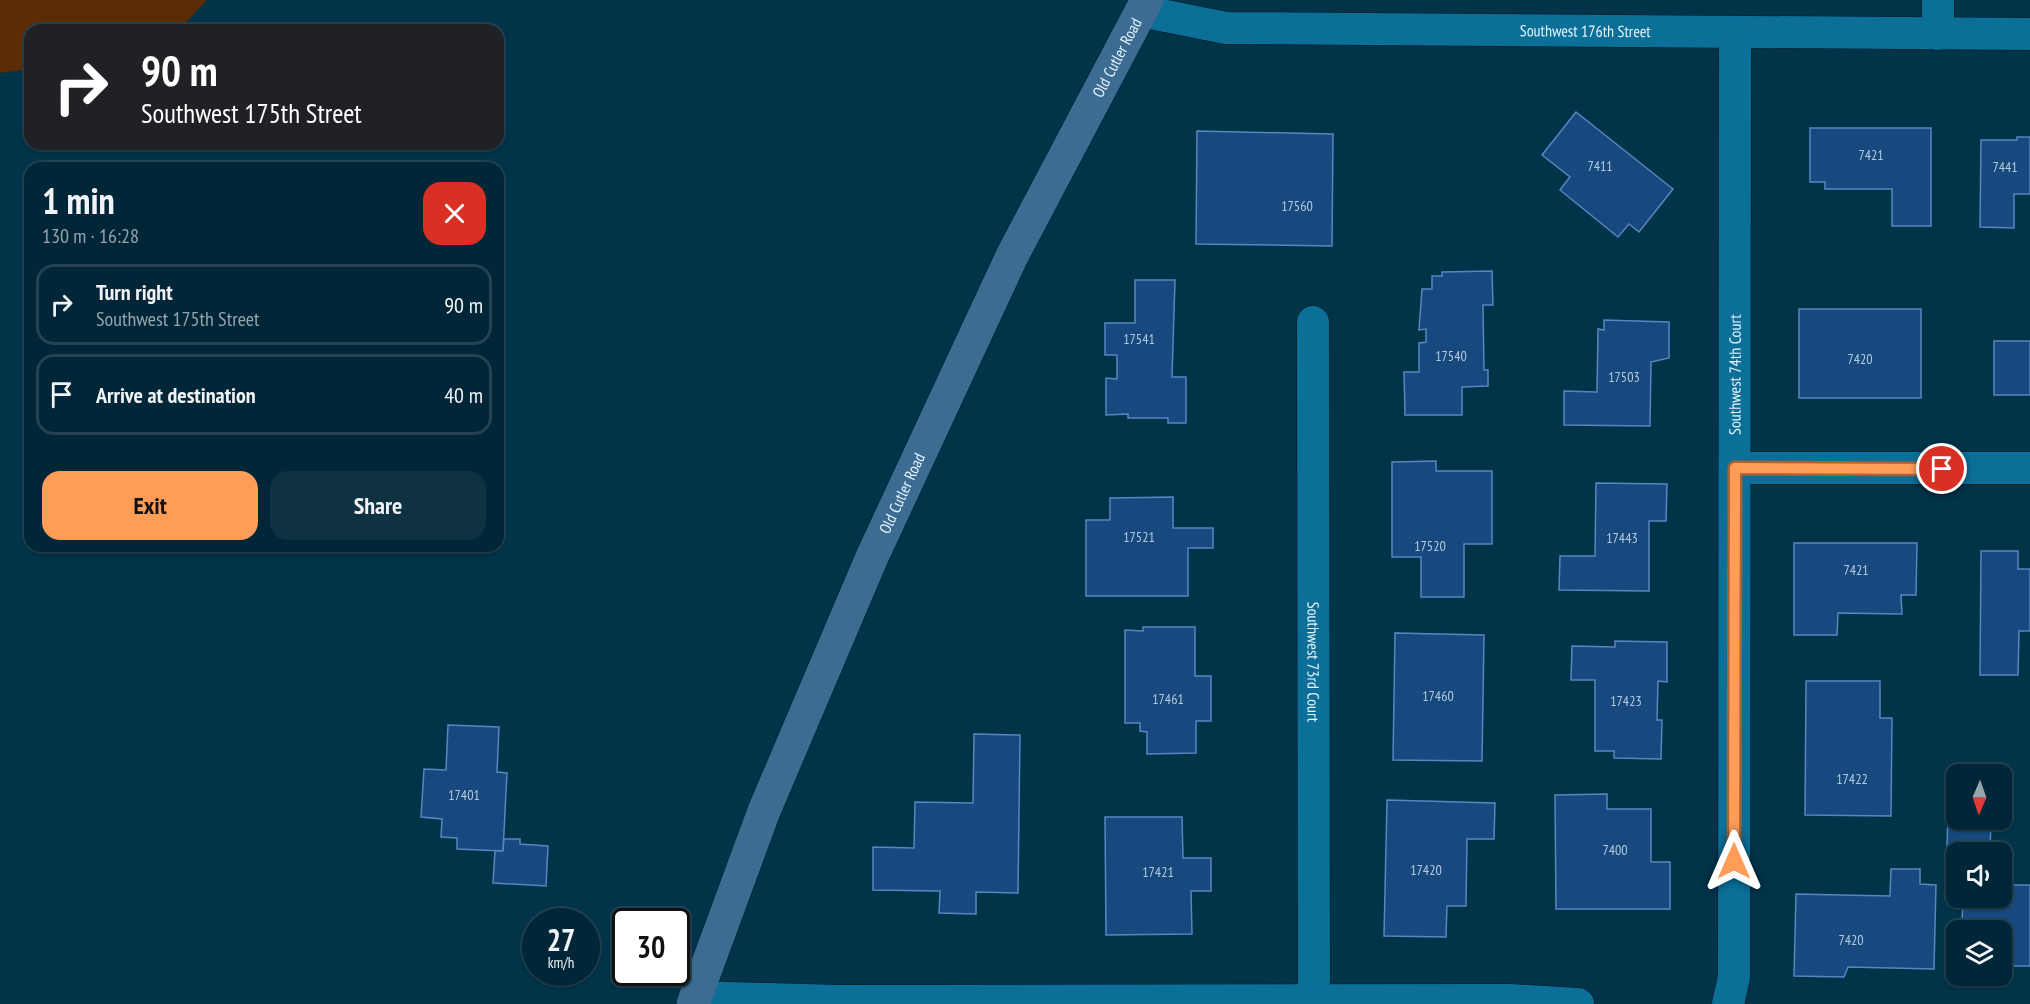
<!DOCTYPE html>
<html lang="en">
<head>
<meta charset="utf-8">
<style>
	:root { --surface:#012637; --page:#0f3242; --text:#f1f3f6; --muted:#96a5ad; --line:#234352; --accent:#fe9c58 }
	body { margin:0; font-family:"PT Sans Narrow",sans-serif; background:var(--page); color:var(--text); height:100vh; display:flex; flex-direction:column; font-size:22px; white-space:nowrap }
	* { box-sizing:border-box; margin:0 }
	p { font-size:20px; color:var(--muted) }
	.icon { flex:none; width:33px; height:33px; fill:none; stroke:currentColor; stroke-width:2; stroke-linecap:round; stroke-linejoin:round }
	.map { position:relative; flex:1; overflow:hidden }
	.sheet { position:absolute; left:24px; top:162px; width:480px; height:390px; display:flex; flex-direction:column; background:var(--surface); border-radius:18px; box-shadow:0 2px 4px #0004,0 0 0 2px var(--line) }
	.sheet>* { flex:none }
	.hud { position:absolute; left:24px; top:24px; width:480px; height:126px; border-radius:18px; box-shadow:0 2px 4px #0004,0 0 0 2px var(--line); background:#202124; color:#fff; overflow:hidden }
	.needle { width:39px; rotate:182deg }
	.buttons { position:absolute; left:1946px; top:764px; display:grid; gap:12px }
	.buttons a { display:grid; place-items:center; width:66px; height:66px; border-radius:12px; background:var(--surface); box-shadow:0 2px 4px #0004,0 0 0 2px var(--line); font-size:30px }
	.speed { position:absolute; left:522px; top:908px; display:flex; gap:12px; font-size:30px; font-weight:700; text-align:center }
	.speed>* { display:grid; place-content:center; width:78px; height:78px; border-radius:50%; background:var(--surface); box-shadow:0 2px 4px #0004,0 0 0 2px var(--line); line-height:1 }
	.speed small { font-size:15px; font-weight:400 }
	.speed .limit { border:3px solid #111; border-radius:9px; background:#fff; color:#111 }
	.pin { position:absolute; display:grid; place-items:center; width:51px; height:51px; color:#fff; margin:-26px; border:3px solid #fff; border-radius:50%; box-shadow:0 2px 6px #0007 }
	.me { position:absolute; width:66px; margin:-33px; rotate:0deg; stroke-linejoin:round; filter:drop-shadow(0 0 4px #0008) }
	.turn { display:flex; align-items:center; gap:21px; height:126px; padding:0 18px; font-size:27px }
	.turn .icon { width:78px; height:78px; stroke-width:2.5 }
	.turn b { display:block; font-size:42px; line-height:51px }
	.round { display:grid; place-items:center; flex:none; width:63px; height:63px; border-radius:18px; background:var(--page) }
	.headline { display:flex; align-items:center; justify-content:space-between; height:102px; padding:0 18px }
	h1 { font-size:36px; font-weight:700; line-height:45px }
	.action { display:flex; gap:12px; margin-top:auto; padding:12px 18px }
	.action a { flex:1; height:69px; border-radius:18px; background:var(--accent); color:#111; font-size:24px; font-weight:700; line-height:69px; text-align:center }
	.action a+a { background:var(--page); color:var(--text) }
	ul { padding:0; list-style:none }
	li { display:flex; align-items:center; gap:18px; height:81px; margin:0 12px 9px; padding:0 6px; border:3px solid var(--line); border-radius:18px }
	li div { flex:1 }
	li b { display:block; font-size:22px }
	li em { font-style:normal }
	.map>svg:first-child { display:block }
	.green { fill:#5b2b04 }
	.building { fill:#18497e; stroke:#5687c0; stroke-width:1.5 }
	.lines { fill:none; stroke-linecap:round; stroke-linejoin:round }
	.minor-casing { stroke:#011a26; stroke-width:33 }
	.secondary-casing { stroke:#011a26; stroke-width:34 }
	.minor { stroke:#0b6f98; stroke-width:32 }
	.secondary { stroke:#3d6c93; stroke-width:33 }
	.route-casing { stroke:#a56539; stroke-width:15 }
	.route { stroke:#fe9c58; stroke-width:10 }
	.labels { text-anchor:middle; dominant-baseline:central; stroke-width:6; stroke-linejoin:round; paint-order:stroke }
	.number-label { font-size:14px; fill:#b2cade }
	.street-label { font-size:16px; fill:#e5f5fe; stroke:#013349 }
</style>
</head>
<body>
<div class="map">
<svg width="2030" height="1004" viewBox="0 0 2030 1004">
	<rect width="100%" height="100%" fill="#013349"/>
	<!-- green -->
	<polygon class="green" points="0,0 207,0 179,30 30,30 30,69 0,73"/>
	<!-- building -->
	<g class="building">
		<polygon points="1576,112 1673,189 1639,232 1629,224 1618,237 1560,190 1570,177 1542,155"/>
		<polygon points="1810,128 1931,128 1931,226 1892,226 1892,189 1825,189 1825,182 1810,182"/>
		<polygon points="1197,131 1333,134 1332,246 1196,244"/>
		<polygon points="2017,137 2030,137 2030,194 2014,194 2014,228 1980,227 1981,140 2017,140"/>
		<polygon points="1492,271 1493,305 1483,305 1484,370 1488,370 1488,386 1462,387 1462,415 1405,415 1404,372 1419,372 1419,343 1426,342 1426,329 1419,330 1422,289 1432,289 1432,276 1442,276 1442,272"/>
		<polygon points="1135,280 1175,280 1172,377 1186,377 1186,423 1168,423 1168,418 1128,418 1128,414 1106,415 1106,378 1117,379 1117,355 1105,355 1105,323 1135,323"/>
		<rect x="1799" y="309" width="122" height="89"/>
		<polygon points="1604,320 1669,322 1669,358 1651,362 1650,426 1564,425 1564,391 1597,392 1598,329 1604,330"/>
		<rect x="1994" y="341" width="36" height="54"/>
		<polygon points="1436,461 1436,471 1492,471 1492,544 1464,544 1464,597 1421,597 1421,557 1392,557 1392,462"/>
		<polygon points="1596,483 1667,484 1666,521 1649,521 1649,591 1559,590 1560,556 1595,556"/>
		<polygon points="1173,497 1173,528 1213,528 1213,548 1188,548 1188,596 1086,596 1086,520 1110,520 1110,498"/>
		<polygon points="1794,543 1917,543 1916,595 1901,595 1902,614 1838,613 1837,635 1794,635"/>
		<polygon points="1981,551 2018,551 2018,569 2030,569 2030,631 2019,631 2018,675 1980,675"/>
		<polygon points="1143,627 1195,627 1195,676 1211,676 1211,721 1196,721 1196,753 1147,754 1147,732 1140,731 1140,723 1125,723 1125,630 1143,631"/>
		<polygon points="1395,633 1484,635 1482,761 1393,760"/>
		<polygon points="1615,641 1667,642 1667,682 1658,681 1657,720 1662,720 1661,759 1614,758 1614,751 1595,751 1595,680 1571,680 1572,646 1615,647"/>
		<polygon points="1806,681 1880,681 1880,718 1892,718 1891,816 1805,815"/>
		<polygon points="448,725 499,727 497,772 507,773 503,851 457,849 457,838 441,837 442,819 421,817 424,769 446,770"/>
		<polygon points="974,734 1020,735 1018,893 976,892 976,914 939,913 940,891 873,890 873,847 914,848 915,802 973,803"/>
		<polygon points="1607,794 1607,809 1651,809 1651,862 1670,862 1670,909 1556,909 1555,795"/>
		<polygon points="1387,800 1495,803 1494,839 1467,839 1466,906 1447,906 1446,937 1384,936"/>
		<polygon points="1948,812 1956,812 1956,819 1991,819 1990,852 1956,852 1956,882 1946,881"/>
		<polygon points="1105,817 1182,817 1183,858 1211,858 1211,891 1191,891 1192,934 1106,935"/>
		<polygon points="504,839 520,839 520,844 548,846 546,886 493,883 495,851 503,851"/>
		<polygon points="1891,869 1920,869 1920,884 1936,885 1934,969 1848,967 1844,977 1794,976 1796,894 1890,896"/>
		<polygon points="2001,885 2030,885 2030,966 2001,966 2001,930 1974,930 1975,923 1962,922 1963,897 2001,897"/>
	</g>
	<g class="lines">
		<!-- minor casing -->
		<g class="minor-casing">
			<g id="minor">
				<path id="s1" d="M1141 11 1226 28 2030 34"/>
				<polyline points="1938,34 1938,0"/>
				<path id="s2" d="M1313 322 1314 1002"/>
				<polyline points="1735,468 2030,468"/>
				<polyline points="695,997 839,1001 1510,1000 1578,1004"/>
				<path id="s3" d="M1728 1004 1734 977 1735 33"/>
			</g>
		</g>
		<!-- secondary casing -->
		<g class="secondary-casing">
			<g id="secondary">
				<path id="s4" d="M693 1004 764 811 872 557 1012 256 1147 0"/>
			</g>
		</g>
		<!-- minor -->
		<use href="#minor" class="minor"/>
		<!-- secondary -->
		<use href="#secondary" class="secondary"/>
	</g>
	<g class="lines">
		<!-- route casing -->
		<g class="route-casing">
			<polyline id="route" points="1734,861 1735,468 1942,469"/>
		</g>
		<!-- route -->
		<use href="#route" class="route"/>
	</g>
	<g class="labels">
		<!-- number labels -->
		<g class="number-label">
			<text x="1871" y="155">7421</text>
			<text x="1600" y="166">7411</text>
			<text x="2005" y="167">7441</text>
			<text x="1297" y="206">17560</text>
			<text x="1139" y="339">17541</text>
			<text x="1451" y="356">17540</text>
			<text x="1860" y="359">7420</text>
			<text x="1624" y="377">17503</text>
			<text x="1139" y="537">17521</text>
			<text x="1622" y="538">17443</text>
			<text x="1430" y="546">17520</text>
			<text x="1856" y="570">7421</text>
			<text x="1438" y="696">17460</text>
			<text x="1168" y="699">17461</text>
			<text x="1626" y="701">17423</text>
			<text x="1852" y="779">17422</text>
			<text x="464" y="795">17401</text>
			<text x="1615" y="850">7400</text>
			<text x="1426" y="870">17420</text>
			<text x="1158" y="872">17421</text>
			<text x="1851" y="940">7420</text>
		</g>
		<!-- street labels -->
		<g class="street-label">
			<text stroke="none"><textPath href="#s1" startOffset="446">Southwest 176th Street</textPath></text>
			<text stroke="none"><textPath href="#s4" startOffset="1038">Old Cutler Road</textPath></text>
			<text stroke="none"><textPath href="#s3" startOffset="630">Southwest 74th Court</textPath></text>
			<text stroke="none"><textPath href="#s4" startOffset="552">Old Cutler Road</textPath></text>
			<text stroke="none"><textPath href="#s2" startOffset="340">Southwest 73rd Court</textPath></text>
		</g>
	</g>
</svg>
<div class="buttons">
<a><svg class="needle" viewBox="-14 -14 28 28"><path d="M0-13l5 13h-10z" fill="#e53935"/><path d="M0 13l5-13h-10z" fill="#96a5ad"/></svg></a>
<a><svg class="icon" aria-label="sound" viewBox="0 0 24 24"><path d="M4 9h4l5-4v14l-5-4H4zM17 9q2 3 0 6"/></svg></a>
<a><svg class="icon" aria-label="layers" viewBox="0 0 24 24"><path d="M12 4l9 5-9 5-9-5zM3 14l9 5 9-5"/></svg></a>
</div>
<div class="speed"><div>27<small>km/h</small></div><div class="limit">30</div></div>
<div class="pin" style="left:1942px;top:469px;background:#d93025"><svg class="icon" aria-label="arrive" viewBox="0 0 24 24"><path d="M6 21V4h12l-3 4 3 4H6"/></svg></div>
<svg class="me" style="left:1734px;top:861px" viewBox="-20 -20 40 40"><path d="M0-17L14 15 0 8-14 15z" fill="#fe9c58" stroke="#fff" stroke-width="4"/></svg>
<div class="hud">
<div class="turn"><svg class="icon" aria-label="right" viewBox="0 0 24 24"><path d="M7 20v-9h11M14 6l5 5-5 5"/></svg><div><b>90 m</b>Southwest 175th Street</div></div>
</div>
<section class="sheet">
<div class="headline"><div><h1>1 min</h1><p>130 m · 16:28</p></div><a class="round" style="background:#d93025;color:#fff"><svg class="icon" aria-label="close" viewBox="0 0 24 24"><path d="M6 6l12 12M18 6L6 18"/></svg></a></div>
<ul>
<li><svg class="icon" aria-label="right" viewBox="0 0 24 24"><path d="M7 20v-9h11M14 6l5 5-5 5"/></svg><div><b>Turn right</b><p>Southwest 175th Street</p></div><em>90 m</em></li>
<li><svg class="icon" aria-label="arrive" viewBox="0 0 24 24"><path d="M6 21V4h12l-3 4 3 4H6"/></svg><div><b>Arrive at destination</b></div><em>40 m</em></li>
</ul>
<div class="action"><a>Exit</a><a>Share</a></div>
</section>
</div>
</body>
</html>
